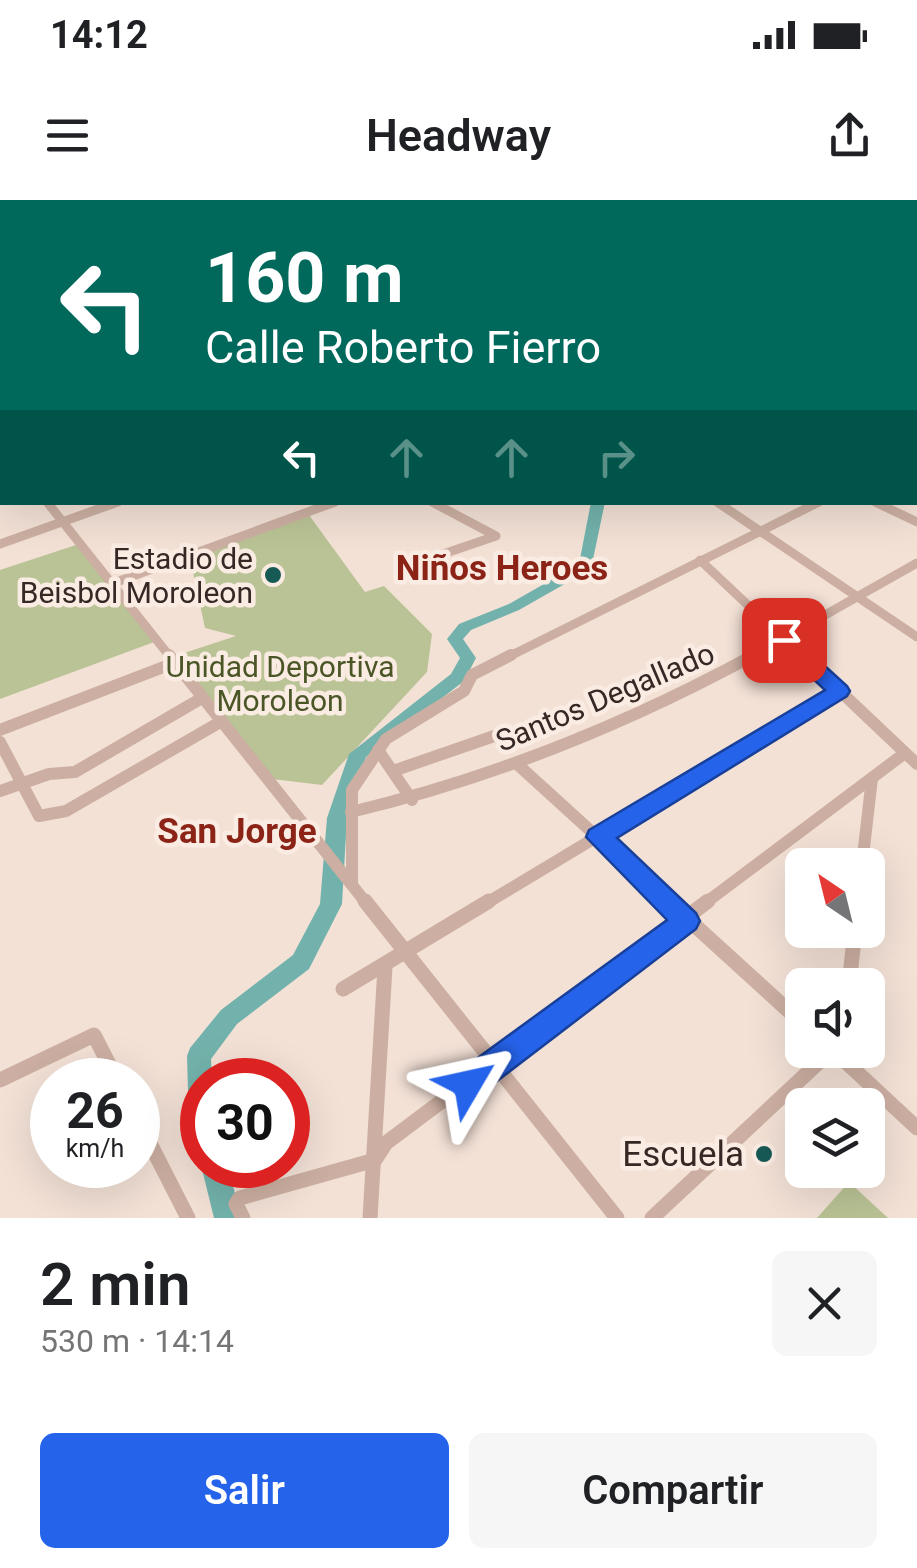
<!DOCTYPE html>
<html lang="es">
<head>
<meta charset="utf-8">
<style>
	:root { --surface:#fff; --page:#f6f6f6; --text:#202124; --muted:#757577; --accent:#2563eb }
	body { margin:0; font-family:Roboto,sans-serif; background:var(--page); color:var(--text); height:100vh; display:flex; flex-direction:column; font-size:38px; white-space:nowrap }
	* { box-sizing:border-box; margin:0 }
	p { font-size:32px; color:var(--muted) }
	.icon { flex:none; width:55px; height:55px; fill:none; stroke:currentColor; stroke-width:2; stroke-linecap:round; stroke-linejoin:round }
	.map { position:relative; height:1018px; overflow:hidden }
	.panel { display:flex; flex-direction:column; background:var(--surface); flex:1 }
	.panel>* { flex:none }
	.guide { position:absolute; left:0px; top:0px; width:918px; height:305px; box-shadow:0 10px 40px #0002; background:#00695c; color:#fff; overflow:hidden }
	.needle { width:65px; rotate:325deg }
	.tools { position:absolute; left:785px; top:648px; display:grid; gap:20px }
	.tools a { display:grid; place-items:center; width:100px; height:100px; border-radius:15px; background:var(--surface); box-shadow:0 10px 40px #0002; font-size:50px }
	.speed { position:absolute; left:30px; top:858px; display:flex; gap:20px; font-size:50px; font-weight:700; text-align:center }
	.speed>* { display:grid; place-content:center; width:130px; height:130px; border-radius:50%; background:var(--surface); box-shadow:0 10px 40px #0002; line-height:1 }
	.speed small { font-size:25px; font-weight:400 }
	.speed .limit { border:15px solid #d22; background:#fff; color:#111 }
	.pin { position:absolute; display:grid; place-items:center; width:85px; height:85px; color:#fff; margin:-42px; border-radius:20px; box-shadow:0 5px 15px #0006 }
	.me { position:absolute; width:110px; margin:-55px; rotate:54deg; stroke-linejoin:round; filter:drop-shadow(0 0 8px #0008) }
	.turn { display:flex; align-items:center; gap:35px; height:210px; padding:0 40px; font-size:45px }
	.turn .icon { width:130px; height:130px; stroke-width:2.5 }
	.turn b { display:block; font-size:70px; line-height:85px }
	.lanes { display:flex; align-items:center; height:95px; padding:0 40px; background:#0003; justify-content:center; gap:50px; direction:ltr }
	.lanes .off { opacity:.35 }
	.round { display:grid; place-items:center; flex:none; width:105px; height:105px; border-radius:15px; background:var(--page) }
	.head { display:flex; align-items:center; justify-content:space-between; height:170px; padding:0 40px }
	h1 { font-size:60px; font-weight:600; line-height:75px }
	.cta { display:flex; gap:20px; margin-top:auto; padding:20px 40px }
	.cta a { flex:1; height:115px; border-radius:15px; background:var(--accent); color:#fff; font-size:40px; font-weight:600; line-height:115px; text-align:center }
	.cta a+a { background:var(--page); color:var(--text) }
	.status { display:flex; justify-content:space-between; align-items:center; height:70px; padding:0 50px; background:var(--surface); direction:ltr }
	.status svg { height:28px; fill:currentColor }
	header { display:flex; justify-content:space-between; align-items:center; height:130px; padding:0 40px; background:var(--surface); font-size:45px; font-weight:600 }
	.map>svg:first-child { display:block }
	.green { fill:#bac395 }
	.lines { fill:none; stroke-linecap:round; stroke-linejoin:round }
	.river { fill:#73b2ac; fill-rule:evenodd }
	.minor-far3 { stroke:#ccafa2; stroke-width:6 }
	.minor-far2 { stroke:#ccafa2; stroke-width:9 }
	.minor-far1 { stroke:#ccafa2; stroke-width:12 }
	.minor { stroke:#ccafa2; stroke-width:15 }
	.route { fill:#2563eb; stroke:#184099; stroke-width:2.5 }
	.poi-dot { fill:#175a55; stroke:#faece3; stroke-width:4 }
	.labels { text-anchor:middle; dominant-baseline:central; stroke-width:9; stroke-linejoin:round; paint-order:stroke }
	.poi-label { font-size:30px; fill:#352825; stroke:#faece3; text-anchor:end }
	.park-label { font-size:30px; fill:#4b5627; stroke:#faece3 }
	.street-label { font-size:30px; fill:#352825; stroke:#faece3 }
	.quarter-label { font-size:35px; font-weight:bold; fill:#8b2317; stroke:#faece3 }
	.near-poi-label { font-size:35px; fill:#352825; stroke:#faece3; text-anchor:end }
</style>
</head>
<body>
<div class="status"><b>14:12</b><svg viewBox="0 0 49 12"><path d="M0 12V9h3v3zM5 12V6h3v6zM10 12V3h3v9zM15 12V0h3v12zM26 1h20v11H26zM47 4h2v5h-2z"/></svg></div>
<header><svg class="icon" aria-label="menu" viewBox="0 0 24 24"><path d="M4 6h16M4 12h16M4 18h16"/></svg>Headway<svg class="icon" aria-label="share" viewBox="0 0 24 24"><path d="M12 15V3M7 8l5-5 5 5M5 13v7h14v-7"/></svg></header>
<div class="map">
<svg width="917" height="1018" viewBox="0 0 917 1018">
	<rect width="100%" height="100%" fill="#f3e1d6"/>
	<!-- green -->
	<g class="green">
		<polygon points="309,315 365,392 384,386 432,434 427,472 322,585 272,579 175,456 236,436 205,428 190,358"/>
		<polygon points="79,344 157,441 0,499 0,370"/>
		<polygon points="849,982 888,1018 817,1018"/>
	</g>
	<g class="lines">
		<!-- river -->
		<g class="river">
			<polygon points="591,302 605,302 591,369 519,410 471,430 463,439 476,458 464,481 366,557 347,618 342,704 309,769 237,824 211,859 212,880 202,880 202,936 193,933 189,924 187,856 190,848 221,810 293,755 320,704 327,618 349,554 451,474 460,458 447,439 459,424 509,404 579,364"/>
			<polygon points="202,961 202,965 227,965 242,1018 214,1018 201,965"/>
		</g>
		<!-- minor-far3 -->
		<g class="minor-far3">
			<polyline points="0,0 2,10"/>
			<polyline points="106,0 113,2"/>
			<polyline points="279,0 287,2"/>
			<polyline points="337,0 345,2"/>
			<polyline points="423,0 431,2"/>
			<polyline points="479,0 487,2"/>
			<polyline points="658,0 703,2"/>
			<polyline points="77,2 90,0"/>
			<polyline points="163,2 173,0"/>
			<polyline points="188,2 196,0"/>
			<polyline points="245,2 258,0"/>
			<polyline points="380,2 393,0"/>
			<polyline points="558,2 565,0"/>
			<polyline points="905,2 917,1"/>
		</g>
		<!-- minor-far2 -->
		<g class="minor-far2">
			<polyline points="47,302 171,458"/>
			<polyline points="717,302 917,437"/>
			<polyline points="875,302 917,322"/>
			<polyline points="0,344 118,302"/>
			<polyline points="700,360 804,458"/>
			<polyline points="405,367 496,336 432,302"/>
			<polyline points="111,384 335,302"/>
			<polyline points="506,458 819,302"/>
			<polyline points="749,458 917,363"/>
		</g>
		<!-- minor-far1 -->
		<g class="minor-far1">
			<polyline points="169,455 367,704"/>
			<polyline points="802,455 917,564"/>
			<polyline points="0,530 174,463"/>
			<polyline points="0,542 39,616 66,611 222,521"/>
			<polyline points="378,550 412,600"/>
			<polyline points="516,563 671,704"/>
			<polyline points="393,571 500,534"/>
			<polyline points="0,591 49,574 75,572 202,498"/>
			<path d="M351 612C494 578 625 525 754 455"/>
			<polyline points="862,665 872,578"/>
			<polyline points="352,683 352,590 386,539 464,491 472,475 511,455"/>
			<polyline points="485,704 839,491"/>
			<polyline points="704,704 905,553"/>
		</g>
		<!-- minor -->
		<g class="minor">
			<polyline points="365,701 617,1018"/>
			<polyline points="668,701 802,823"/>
			<polyline points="849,785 855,730"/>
			<polyline points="343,789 489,701"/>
			<polyline points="833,850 917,928"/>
			<polyline points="0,880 94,835 117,880"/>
			<polyline points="138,920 188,1018"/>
			<polyline points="243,1018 236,1004 240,998 375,960 386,943 708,701"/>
			<polyline points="370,1018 385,767"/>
			<polyline points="652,1018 832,850"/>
		</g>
	</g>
	<!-- route -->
	<polygon class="route" points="784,434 792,436 847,486 850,491 847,496 617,638 696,713 700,721 696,729 480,894 468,899 457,894 452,884 457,873 667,720 586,637 589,630 825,490 777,445 774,440 777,436"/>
	<!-- markers -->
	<g class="poi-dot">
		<circle cx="273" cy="375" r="10"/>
		<circle cx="764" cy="954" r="10"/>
	</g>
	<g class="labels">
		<!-- poi labels -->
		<g class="poi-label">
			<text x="253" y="358">Estadio de<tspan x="253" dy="34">Beisbol Moroleon</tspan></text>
		</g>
		<!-- park labels -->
		<g class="park-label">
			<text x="280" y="466">Unidad Deportiva<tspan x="280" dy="34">Moroleon</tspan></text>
		</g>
		<!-- street labels -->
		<g class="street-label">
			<text transform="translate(605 497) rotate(-23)">Santos Degallado</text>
		</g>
		<!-- quarter labels -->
		<g class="quarter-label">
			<text x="502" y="368">Niños Heroes</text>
			<text x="237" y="631">San Jorge</text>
		</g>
		<!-- near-poi labels -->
		<g class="near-poi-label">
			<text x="744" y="954">Escuela</text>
		</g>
	</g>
</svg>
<div class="tools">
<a><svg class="needle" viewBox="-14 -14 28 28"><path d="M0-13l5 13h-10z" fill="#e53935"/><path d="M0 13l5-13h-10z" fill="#757577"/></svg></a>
<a><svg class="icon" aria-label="sound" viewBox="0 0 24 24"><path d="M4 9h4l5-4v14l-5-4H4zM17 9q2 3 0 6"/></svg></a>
<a><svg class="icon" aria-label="layers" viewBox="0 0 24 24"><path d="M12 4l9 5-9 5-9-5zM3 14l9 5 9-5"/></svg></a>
</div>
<div class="speed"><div>26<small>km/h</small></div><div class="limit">30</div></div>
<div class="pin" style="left:784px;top:440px;background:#d93025"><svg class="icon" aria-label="arrive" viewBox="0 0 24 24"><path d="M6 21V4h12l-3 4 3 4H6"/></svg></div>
<svg class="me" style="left:468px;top:884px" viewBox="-20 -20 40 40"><path d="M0-17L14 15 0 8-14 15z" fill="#2563eb" stroke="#fff" stroke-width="4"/></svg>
<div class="guide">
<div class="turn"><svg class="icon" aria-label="left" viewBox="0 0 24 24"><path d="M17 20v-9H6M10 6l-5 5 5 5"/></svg><div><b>160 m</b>Calle Roberto Fierro</div></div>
<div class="lanes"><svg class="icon" aria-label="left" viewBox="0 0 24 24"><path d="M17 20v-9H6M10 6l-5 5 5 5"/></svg><svg class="icon off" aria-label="ahead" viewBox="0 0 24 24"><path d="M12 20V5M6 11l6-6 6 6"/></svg><svg class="icon off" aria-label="ahead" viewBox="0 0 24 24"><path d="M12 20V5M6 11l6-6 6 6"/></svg><svg class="icon off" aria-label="right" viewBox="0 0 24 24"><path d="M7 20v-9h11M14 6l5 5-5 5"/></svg></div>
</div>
</div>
<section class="panel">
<div class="head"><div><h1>2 min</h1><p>530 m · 14:14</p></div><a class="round"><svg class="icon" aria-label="close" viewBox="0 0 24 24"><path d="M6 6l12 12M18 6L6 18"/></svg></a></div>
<div class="cta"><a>Salir</a><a>Compartir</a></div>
</section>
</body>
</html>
